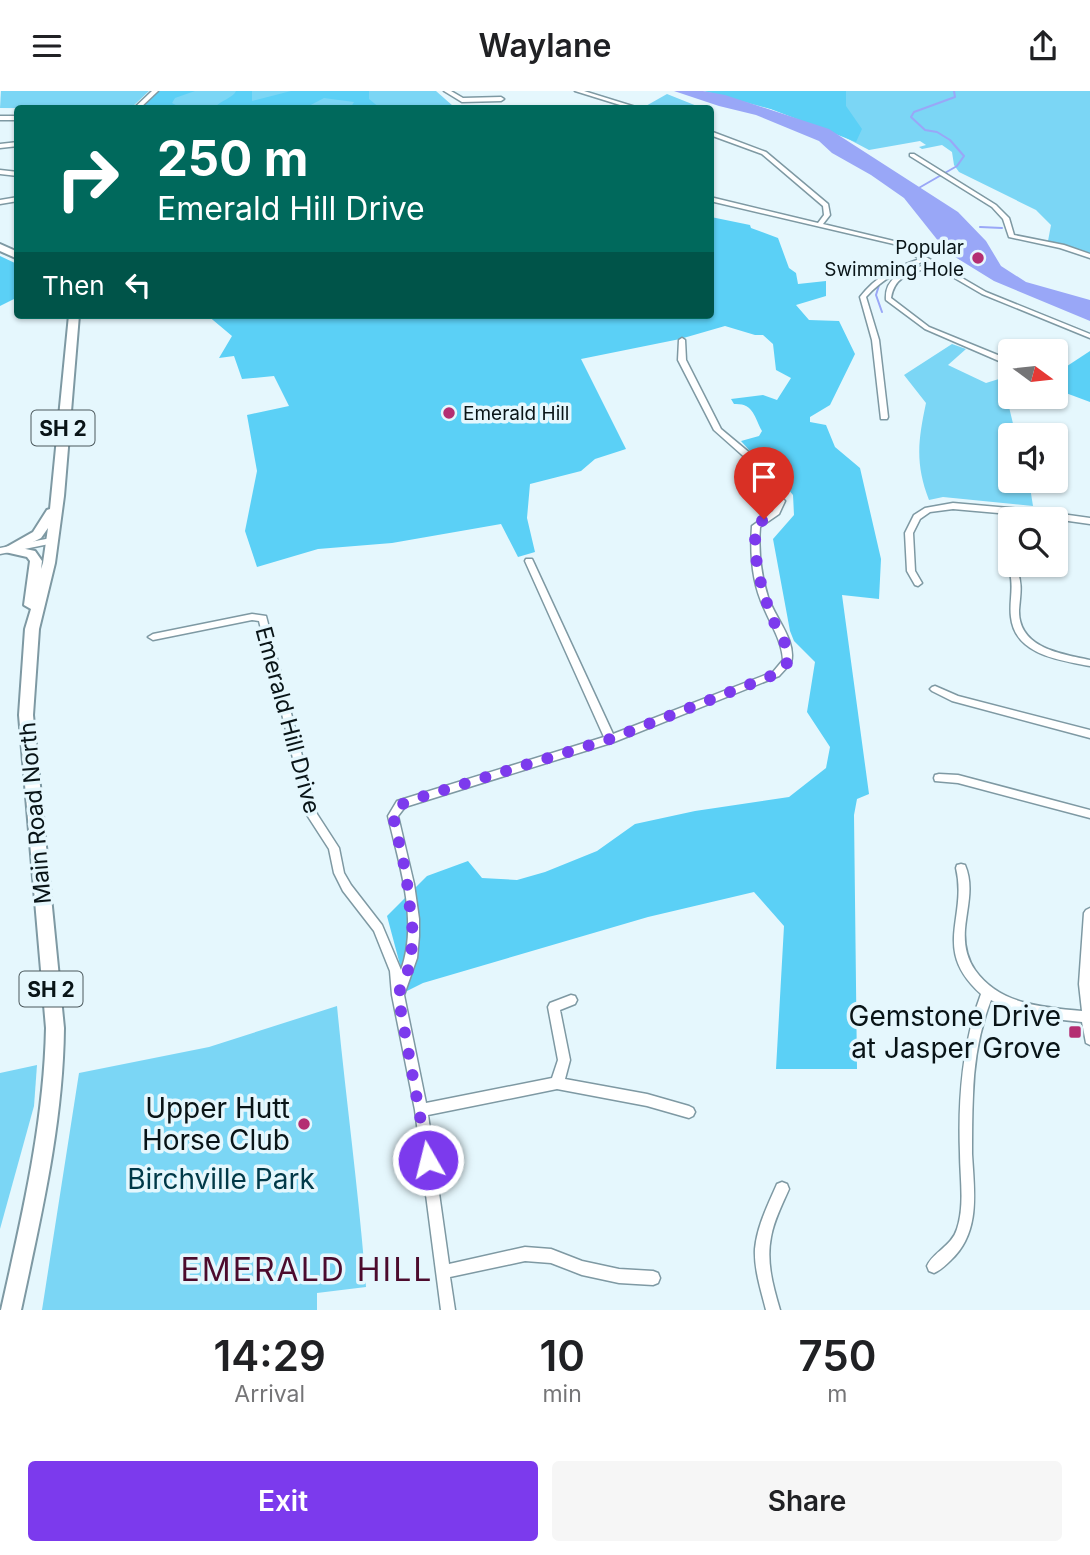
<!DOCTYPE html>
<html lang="en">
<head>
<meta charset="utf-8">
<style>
	:root { --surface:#fff; --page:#f6f6f6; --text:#202124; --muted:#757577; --accent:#7c3aed }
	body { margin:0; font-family:Inter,sans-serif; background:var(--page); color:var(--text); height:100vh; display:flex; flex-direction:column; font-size:26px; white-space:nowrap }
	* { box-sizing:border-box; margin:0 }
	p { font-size:23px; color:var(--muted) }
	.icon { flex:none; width:38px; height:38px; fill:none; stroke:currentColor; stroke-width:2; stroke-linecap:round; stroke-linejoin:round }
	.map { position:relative; height:1219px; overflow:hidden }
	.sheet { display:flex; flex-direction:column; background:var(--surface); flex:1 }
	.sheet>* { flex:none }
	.top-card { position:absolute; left:14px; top:14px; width:700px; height:214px; border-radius:7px; box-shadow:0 2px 5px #0004; background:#00695c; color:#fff; overflow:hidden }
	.needle { width:46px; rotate:105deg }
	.fabs { position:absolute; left:998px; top:248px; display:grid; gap:14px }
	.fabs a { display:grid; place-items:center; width:70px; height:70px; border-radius:7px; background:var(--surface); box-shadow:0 2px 5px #0004; font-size:35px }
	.pin { position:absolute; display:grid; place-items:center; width:60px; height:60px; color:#fff; margin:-72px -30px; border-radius:50% 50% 50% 0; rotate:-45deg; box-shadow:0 0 7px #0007 }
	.pin .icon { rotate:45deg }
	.me { position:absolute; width:77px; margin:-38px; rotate:352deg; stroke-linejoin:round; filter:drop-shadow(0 0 5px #0008) }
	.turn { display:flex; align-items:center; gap:24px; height:147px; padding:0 28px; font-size:32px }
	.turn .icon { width:91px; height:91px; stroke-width:2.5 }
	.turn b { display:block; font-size:49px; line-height:60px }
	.then { display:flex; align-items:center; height:66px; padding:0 28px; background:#0003; gap:14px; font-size:26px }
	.eta { display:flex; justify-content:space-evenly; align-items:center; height:119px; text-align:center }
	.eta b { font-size:42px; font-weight:600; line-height:49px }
	.action { display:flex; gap:14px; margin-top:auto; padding:14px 28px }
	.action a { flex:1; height:80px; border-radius:7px; background:var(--accent); color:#fff; font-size:28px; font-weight:600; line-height:80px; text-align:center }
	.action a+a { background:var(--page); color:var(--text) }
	header { display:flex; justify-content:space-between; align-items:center; height:91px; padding:0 28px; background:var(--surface); font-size:32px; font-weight:600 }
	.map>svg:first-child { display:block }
	.green { fill:#7bd6f5 }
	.forest { fill:#5bd0f6 }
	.water { fill:#99a7f7 }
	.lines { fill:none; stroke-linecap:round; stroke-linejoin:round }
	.stream { stroke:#99a7f7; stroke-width:2 }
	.minor-casing { stroke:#7e99a3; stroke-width:3 }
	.highway-casing { stroke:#7e99a3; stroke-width:4 }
	.minor { fill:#fff; fill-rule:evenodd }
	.highway { fill:#fff; fill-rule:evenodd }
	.route { stroke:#7c3aed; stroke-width:12; stroke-dasharray:0 21.6 }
	.poi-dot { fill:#b42e72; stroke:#e5f7fd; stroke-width:2.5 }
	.labels { text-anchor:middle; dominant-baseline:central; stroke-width:7; stroke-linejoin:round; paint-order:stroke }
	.far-poi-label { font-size:19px; fill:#091417; stroke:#e5f7fd; text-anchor:end }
	.shield { fill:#e5f7fd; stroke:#4b585c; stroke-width:2 }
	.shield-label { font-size:21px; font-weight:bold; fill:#091417 }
	.street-label { font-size:23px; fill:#091417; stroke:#e5f7fd }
	.near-poi-label { font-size:28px; fill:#091417; stroke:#e5f7fd; text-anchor:end }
	.near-park-label { font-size:28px; fill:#013948; stroke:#e5f7fd }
	.near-quarter-label { font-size:32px; letter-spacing:2px; fill:#4c0b2d; stroke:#e5f7fd }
</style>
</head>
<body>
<header><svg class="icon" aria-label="menu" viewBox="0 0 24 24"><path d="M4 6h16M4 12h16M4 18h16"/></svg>Waylane<svg class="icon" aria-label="share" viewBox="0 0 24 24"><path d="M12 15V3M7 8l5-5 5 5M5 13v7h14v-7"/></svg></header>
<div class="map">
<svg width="1090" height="1219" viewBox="0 0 1090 1219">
	<rect width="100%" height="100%" fill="#e5f7fd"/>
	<!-- green -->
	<g class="green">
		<polygon points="1,0 149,0 130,18 0,17"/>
		<polygon points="159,0 436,0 453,15 452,18 141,18"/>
		<polygon points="703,0 1090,0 1090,162 1048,150 1051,134 1036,119 959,81 954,74 952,61 942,54 922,58 919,56 926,54 920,50 869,59 835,41 771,18"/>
		<polygon points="667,3 697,15 700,15 644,16"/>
		<path d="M952 253 966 258 948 274 986 292 1002 287 1016 345H1010V390H1029L1033 415 943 406 929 409C915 372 918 350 926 312L904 284Z"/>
		<path d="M337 915C346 1009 359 1102 366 1196L317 1202V1219H42L79 982 209 956Z"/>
		<polygon points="37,974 34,1015 0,1138 0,982"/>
	</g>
	<!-- forest -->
	<g class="forest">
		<polygon points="159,0 195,0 175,7 172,12 179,16 199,17 141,17"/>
		<path d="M236 0H252V10L291 0H369V8L380 17H341L351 16 354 11 324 7 305 17H271L264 15 257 17H214C221 9 233 7 236 0Z"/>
		<polygon points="705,0 846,0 846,15 862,38 856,51 771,18"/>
		<path d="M711 126 750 134 751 137 778 147 789 177 796 182 798 193 826 190V205L796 214 809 229 839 230 855 263 830 314 810 326V331L826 334 835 356 860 377 881 468 879 508 842 504 869 703 857 708 854 724 857 978H776L784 835 754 801 648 826 423 892 407 900 387 825 427 785 468 770 482 787 517 789 545 781 597 760 635 733 695 720 789 706 826 677 830 656 807 621 815 571 794 550 790 540 773 448 794 424 793 404 787 397 765 389 757 368 741 350 759 345 762 340C754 326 754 312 734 313L731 308 763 304 777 309 791 287 776 279 773 253 763 244H755L725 235 680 248 581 268 626 358 595 368 581 380 530 393 527 427 535 461 518 466 501 433 392 452 318 458 257 476 245 440 257 380 247 324 289 315 274 285 242 288 234 265 219 267 232 245 207 224H710Z"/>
		<polygon points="0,165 17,173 18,206 0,215"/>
		<polygon points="1090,260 1090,311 1055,298 1055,283"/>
	</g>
	<!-- water -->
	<polygon class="water" points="674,0 703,0 725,4 829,38 958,121 986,150 1001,175 1026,191 1090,209 1090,230 994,190 947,161 904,107 871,84 832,62 819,50 756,24 719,15"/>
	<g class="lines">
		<!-- stream -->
		<g class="stream">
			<polyline points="917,98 957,75 964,65 950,49 937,41 925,39 911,26 914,21 955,6 954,0"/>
			<polyline points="980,136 1002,137"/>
			<polyline points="907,177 919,173"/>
			<polyline points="880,191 876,204 882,221"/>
		</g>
		<!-- minor casing -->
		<g class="minor-casing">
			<g id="minor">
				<polygon points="152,0 158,0 139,18 133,18"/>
				<polygon points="444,0 451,0 463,7 501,6 504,8 501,10 462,11"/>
				<polygon points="575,0 584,0 642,18 633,18"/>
				<rect x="0" y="25" width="18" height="4"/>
				<path d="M710 40 766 61 828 113 830 124 823 133 902 152 986 201 1090 243V247L982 203 934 175C913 182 895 183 891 207L929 236 1010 269V273H1006L925 238 886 209C884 183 909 179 929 173L925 170C902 178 883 187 866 206L879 249 888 326 887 328H881L872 249 860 206C876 185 896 176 920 168L898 154 710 110V106L818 132 824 124 823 115 762 63 710 44Z"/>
				<polygon points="18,51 18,55 0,57 0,53"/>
				<polygon points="910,63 914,63 996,114 1009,127 1014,144 1064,154 1090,163 1090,167 1060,157 1009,146 1003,128 992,116 910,65"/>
				<polygon points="0,79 18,81 18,85 0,83"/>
				<polygon points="18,106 18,110 0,113 0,109"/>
				<path d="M682 247 685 249 686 269 721 338 757 368 764 389 785 410 779 423 760 436C758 460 761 484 768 506 775 527 797 550 791 572L779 585 614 651 405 716 398 725 414 793 419 828V845L417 867 404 904 426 1012 552 987 558 969 548 916 550 912 571 904 575 905 577 909 575 913 560 919 570 969 565 988 647 1003 689 1015 693 1017 695 1021 693 1025 689 1027 647 1015 557 998 428 1024 449 1173 525 1156 551 1158 582 1170 619 1178 653 1180 658 1182 660 1187 658 1192 653 1194 619 1192 582 1184 551 1172 525 1170 450 1186 455 1219H441L415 1019 392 904 390 880 374 840 343 800 334 782 329 758 307 724 259 530 252 529 153 549 148 546 153 543 252 523 266 525 317 723 339 757 344 782 351 794 382 834 401 879C419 830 399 773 388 725L397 710 604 646 525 470 526 468H532L533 470 613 643 773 581 783 569C782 550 771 534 764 517 752 492 750 462 752 435L773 420 777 410 756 390 750 371 714 339 678 269 679 249Z"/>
				<polygon points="953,412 1033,419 1090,427 1090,433 1033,425 953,418 930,421 920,428 913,442 915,480 922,492 918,495 915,494 907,480 905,442 914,424 925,417"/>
				<polygon points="51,447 54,448 55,450 54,452 0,463 0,457"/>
				<path d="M1014 479 1017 480C1023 493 1020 505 1019 519 1018 557 1061 563 1090 569V575C1060 569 1015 564 1011 526 1009 511 1014 497 1010 482Z"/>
				<polygon points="935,595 958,605 1090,639 1090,647 952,610 932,600 930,598 932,596"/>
				<polygon points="939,683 958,684 1090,719 1090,727 958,692 935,690 934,687 935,684"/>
				<path d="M961 773 965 774C974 795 967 816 965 838 964 853 966 866 975 879 1000 914 1042 916 1082 920L1079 893 1084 822 1086 819 1090 817V954L1086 952 1082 931C1051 928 1019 925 991 909 979 940 974 972 973 1004 972 1024 972 1043 972 1063 974 1100 981 1141 951 1169 946 1174 941 1179 934 1182L929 1180 927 1175C933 1161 952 1155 957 1138 965 1114 960 1087 960 1062 958 1008 962 954 981 903 931 858 968 827 956 777L957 774Z"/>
				<path d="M782 1091 787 1093 789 1098C782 1114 774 1129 771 1146 766 1171 773 1195 780 1219H766C761 1199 754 1178 755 1158 757 1135 768 1114 777 1093Z"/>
			</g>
		</g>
		<!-- highway casing -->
		<g class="highway-casing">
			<g id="highway">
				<polygon points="0,153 18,161 18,168 0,160"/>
				<path d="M69 224H79L64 405 55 472 39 538 33 624 64 937C63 1033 41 1125 21 1219H1C22 1125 44 1033 46 937L19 624 25 538 31 518 24 514 30 470 27 466 5 461 3 458 33 441 47 419 50 418ZM48 437 43 472 41 478 42 470 35 460 21 457 41 447Z"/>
			</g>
		</g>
		<!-- minor -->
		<use href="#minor" class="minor"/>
		<!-- highway -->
		<use href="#highway" class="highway"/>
	</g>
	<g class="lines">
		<!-- route -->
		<path class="route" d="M428 1069 398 904 410 874 413 843 406 783 393 725C398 713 406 711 418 707L610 648 776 583C783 578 788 574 788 566 789 555 778 541 774 531 762 502 752 466 756 435L764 428"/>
	</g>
	<!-- markers -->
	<g class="poi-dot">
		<circle cx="978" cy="167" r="7"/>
		<circle cx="449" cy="322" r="7"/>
		<rect x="1068" y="934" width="14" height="14" rx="3.5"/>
		<circle cx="304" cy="1033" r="7"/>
	</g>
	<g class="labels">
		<!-- far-poi labels -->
		<g class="far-poi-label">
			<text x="964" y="156">Popular<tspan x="964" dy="22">Swimming Hole</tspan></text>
			<text x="463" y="322" text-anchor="start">Emerald Hill</text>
		</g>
		<!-- shield labels -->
		<g class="shield">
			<rect x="31.5" y="319.5" width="63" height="35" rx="5"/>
			<rect x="19.5" y="880.5" width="63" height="35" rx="5"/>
		</g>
		<g class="shield-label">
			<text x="63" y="337">SH 2</text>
			<text x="51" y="898">SH 2</text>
		</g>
		<!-- street labels -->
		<g class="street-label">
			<text transform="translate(288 629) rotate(75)">Emerald Hill Drive</text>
			<text transform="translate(35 722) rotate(-95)">Main Road North</text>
		</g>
		<!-- near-poi labels -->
		<g class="near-poi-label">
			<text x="1061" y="925">Gemstone Drive<tspan x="1061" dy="32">at Jasper Grove</tspan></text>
			<text x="290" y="1017">Upper Hutt<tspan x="290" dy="32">Horse Club</tspan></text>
		</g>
		<!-- near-park labels -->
		<g class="near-park-label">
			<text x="221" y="1088">Birchville Park</text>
		</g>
		<!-- near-quarter labels -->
		<g class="near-quarter-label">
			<text x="307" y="1178">EMERALD HILL</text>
		</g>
	</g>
</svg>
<div class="fabs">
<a><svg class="needle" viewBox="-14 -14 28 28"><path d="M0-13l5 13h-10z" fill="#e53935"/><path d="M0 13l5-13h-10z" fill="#757577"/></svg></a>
<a><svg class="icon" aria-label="sound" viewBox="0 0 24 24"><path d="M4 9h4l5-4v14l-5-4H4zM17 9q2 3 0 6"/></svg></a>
<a><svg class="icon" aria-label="search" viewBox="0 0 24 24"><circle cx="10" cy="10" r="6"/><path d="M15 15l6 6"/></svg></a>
</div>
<div class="pin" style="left:764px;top:428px;background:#d93025"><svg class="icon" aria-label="arrive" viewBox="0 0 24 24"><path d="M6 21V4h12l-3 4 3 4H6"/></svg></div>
<svg class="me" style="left:428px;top:1069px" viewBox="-20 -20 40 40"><circle r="17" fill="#7c3aed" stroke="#fff" stroke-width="3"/><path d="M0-11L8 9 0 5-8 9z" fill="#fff"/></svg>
<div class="top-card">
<div class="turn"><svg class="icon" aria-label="right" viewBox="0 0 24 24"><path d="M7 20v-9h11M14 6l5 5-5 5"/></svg><div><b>250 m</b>Emerald Hill Drive</div></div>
<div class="then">Then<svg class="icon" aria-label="left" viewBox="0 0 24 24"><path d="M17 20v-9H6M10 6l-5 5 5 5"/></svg></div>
</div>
</div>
<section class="sheet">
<div class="eta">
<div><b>14:29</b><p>Arrival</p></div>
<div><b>10</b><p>min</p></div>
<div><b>750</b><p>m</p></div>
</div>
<div class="action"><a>Exit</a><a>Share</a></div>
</section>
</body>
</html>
